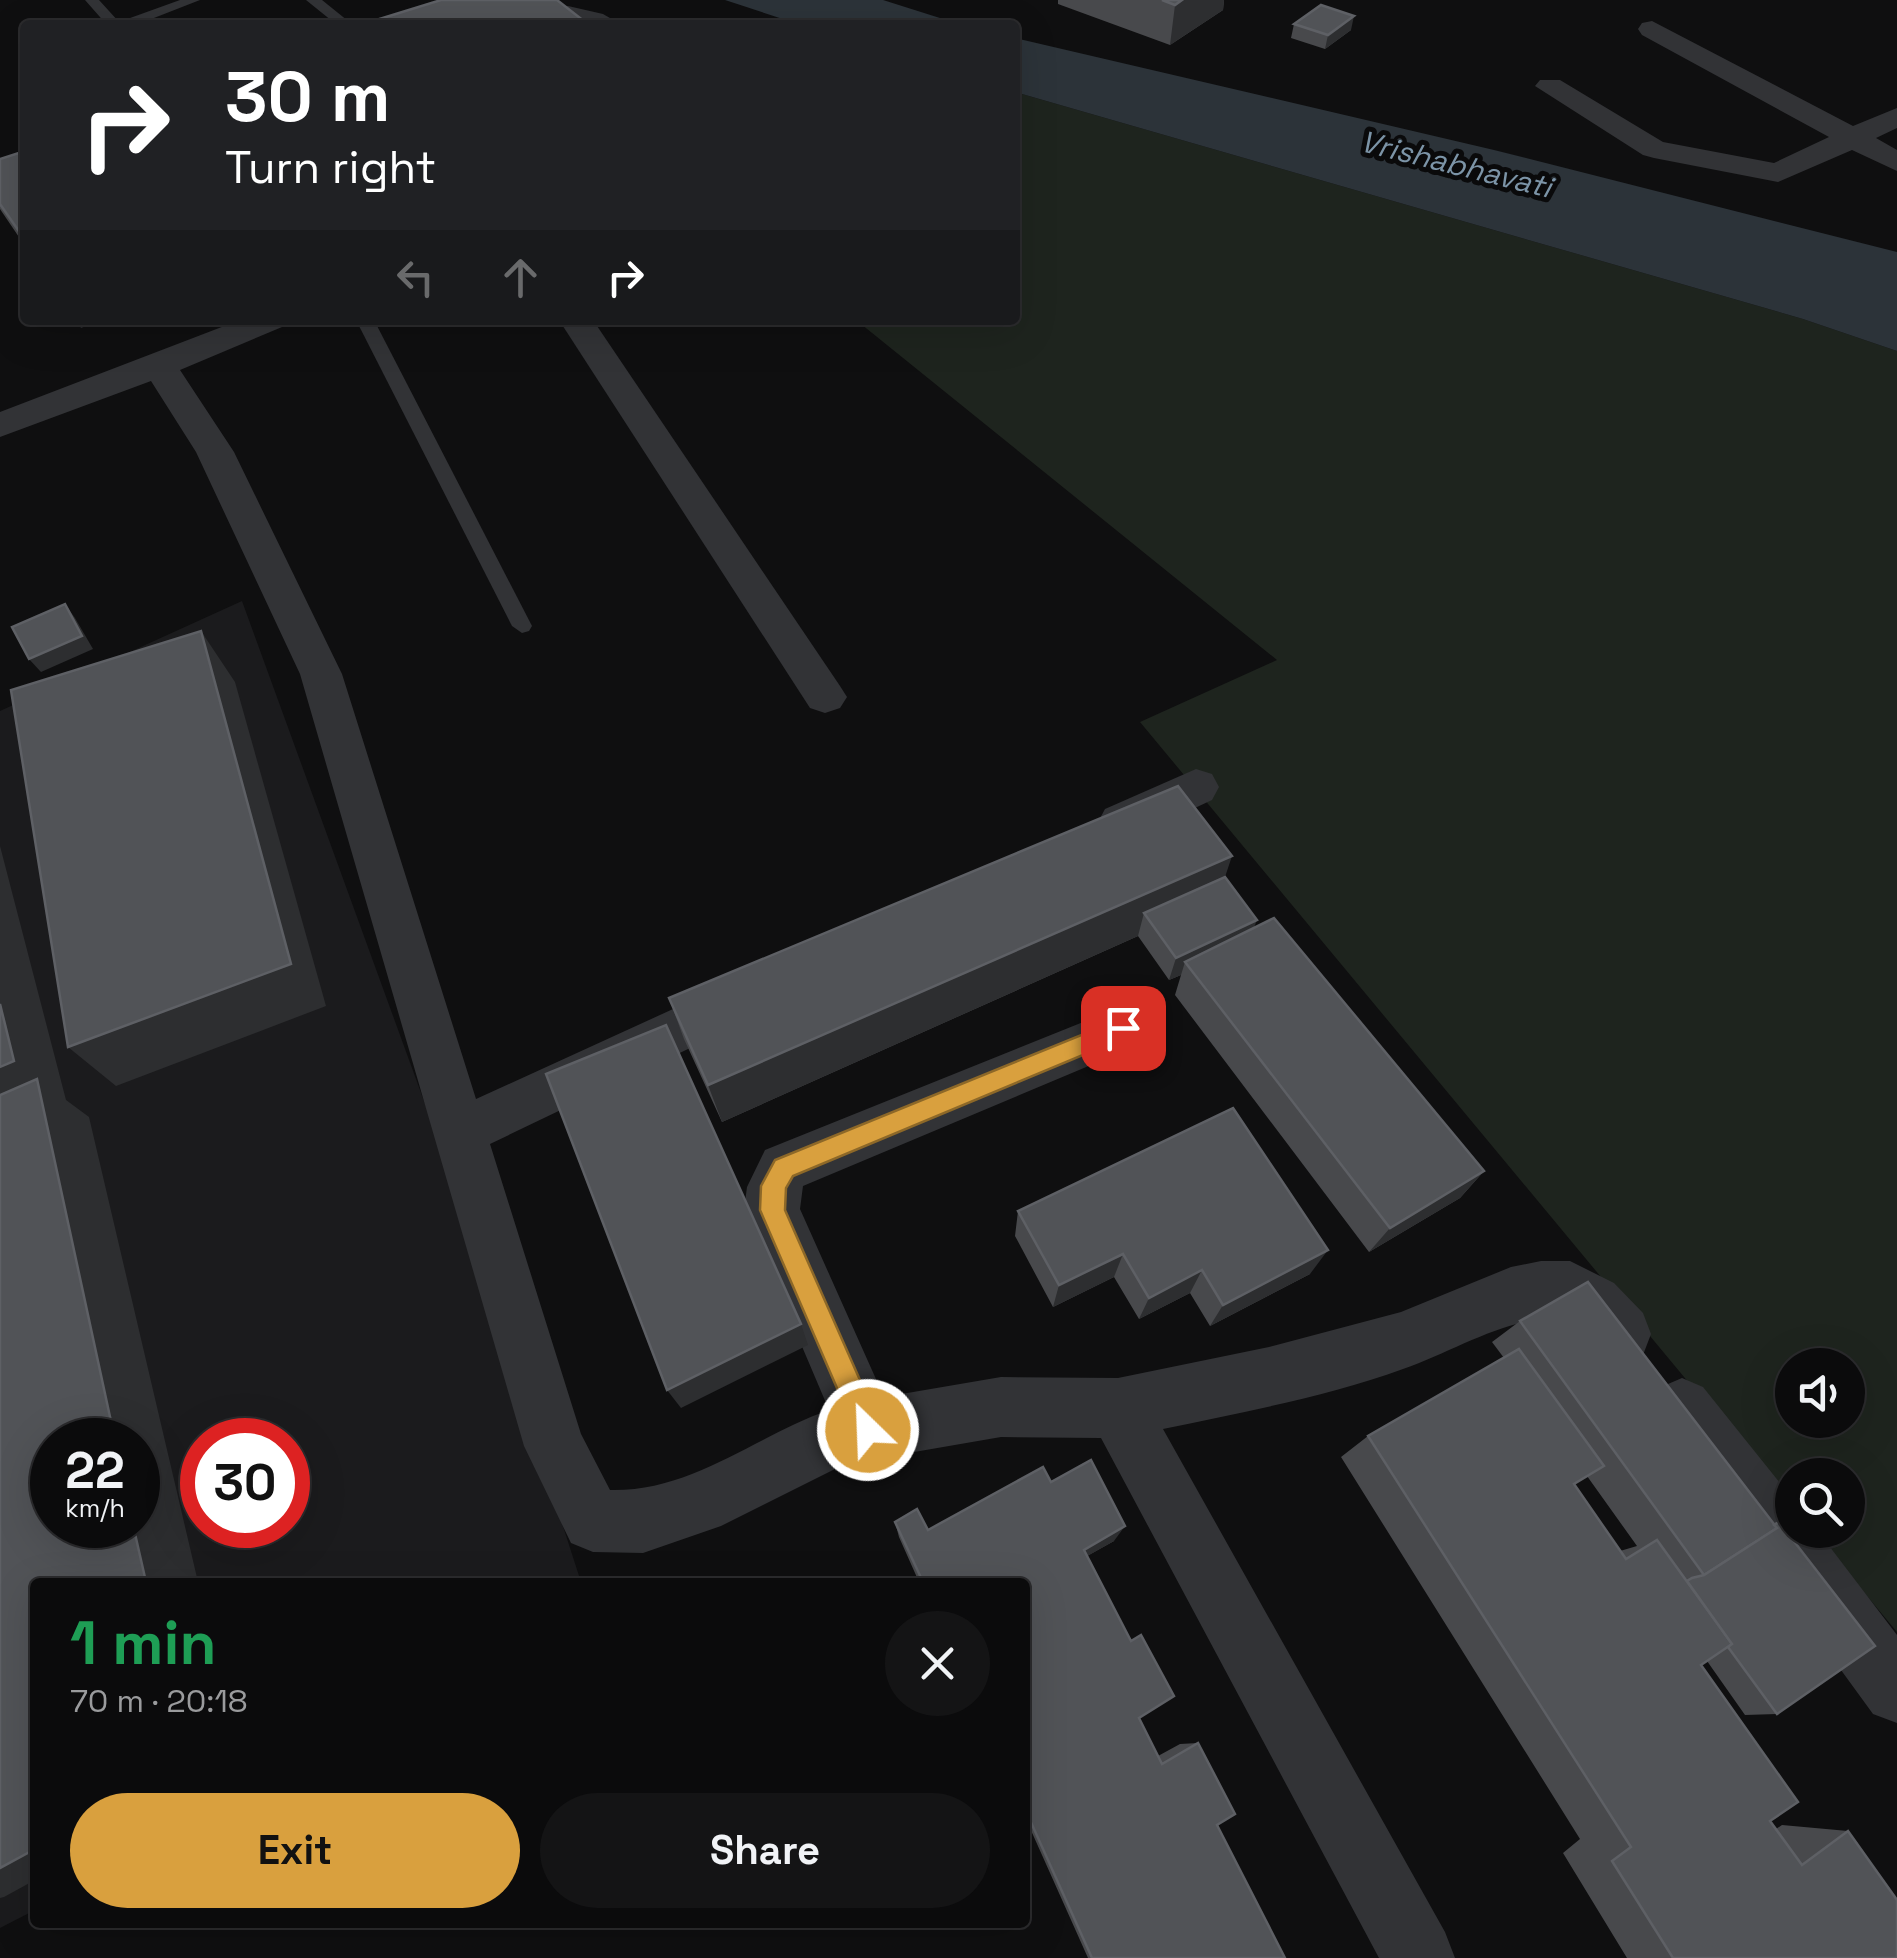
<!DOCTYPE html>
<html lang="en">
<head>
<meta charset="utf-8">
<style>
	:root { --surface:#0b0b0c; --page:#141415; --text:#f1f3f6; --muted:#9a9b9d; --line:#2b2b2d; --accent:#d9a03e }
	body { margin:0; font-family:"Space Grotesk",sans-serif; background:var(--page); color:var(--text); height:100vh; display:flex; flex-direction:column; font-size:38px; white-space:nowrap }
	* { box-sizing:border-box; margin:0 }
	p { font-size:32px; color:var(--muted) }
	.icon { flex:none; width:55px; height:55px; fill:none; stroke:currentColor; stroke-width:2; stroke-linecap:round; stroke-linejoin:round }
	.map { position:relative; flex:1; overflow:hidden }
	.side { position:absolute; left:30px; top:1578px; width:1000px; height:350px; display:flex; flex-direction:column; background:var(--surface); border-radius:10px; box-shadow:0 10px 40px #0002,0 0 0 2px var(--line) }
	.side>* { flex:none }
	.banner { position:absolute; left:20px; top:20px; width:1000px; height:305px; border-radius:10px; box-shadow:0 10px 40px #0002,0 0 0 2px var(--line); background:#202124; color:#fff; overflow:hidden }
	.fabs { position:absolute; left:1775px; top:1348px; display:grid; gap:20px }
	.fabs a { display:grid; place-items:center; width:90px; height:90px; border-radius:50%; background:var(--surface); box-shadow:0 10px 40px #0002,0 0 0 2px var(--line); font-size:50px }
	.speed { position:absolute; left:30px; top:1418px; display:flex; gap:20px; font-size:50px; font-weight:700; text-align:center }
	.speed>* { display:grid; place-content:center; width:130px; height:130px; border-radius:50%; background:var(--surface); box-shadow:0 10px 40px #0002,0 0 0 2px var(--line); line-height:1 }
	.speed small { font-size:25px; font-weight:400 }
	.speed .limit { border:15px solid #d22; background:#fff; color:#111 }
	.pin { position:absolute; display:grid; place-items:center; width:85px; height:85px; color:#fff; margin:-42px; border-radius:20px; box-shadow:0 5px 15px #0006 }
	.me { position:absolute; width:110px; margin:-55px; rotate:336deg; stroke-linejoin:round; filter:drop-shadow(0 0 8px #0008) }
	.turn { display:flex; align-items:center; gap:35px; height:210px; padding:0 40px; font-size:45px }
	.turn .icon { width:130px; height:130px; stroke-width:2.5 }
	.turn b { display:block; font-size:70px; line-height:85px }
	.lanes { display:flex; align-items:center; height:95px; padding:0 40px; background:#0003; justify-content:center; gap:50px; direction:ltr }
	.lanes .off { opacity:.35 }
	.round { display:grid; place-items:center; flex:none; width:105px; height:105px; border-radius:52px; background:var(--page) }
	.head { display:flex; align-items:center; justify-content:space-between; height:170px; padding:0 40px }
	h1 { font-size:60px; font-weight:600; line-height:75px; color:#1e9e55 }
	.primary-button { display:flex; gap:20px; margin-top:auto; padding:20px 40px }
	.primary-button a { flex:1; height:115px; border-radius:60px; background:var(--accent); color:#111; font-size:40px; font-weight:600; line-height:115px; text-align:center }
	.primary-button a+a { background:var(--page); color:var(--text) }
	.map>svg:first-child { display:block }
	.built { fill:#1b1b1d; fill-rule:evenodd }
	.green { fill:#1e241e; fill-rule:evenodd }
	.water { fill:#2c3339 }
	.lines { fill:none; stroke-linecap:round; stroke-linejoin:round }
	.service { fill:#323336; fill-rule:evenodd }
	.minor { fill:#323336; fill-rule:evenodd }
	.wall { fill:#48494c; fill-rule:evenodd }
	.shaded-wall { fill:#2d2e30 }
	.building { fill:#515357; stroke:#5e6065; stroke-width:2.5 }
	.route { fill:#d9a03e; stroke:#8d6828; stroke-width:2.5 }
	.labels { text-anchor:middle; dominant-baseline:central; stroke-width:10; stroke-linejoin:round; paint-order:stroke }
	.far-water-label { font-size:30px; font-style:italic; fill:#7c94a7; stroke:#0a0a0b }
</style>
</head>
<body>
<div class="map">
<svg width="1897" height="1958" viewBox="0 0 1897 1958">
	<rect width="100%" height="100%" fill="#0f0f10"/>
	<!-- built -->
	<path class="built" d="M242 601 440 1145 581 1582H35V1910L0 1928V711ZM52 1440H138V1525H52ZM202 1440H288V1525H202Z"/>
	<!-- green -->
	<path class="green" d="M1015 92 1803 319 1897 351V1632L1812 1530H1848V1475H1792V1507L1140 722 1277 660 856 320H1015ZM1792 1365H1848V1420H1792Z"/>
	<!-- water -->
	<g class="water">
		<polygon points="725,0 883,0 962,25 801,25"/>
		<polygon points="1015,38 1494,150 1897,252 1897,351 1803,319 1015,92"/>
	</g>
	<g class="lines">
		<!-- service -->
		<g class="service">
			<polygon points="85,0 99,0 119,22 180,0 200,0 136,25 107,25"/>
			<polygon points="306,0 322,0 353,25 337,25"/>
			<polygon points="568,6 603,14 622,25 554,14 503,25 482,25 523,11"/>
			<polygon points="356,320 374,320 532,626 529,631 522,633 512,626"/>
		</g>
		<!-- minor -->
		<g class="minor">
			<polygon points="1652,21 1853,126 1897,108 1897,128 1876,138 1897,150 1897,171 1852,150 1778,182 1654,158 1643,155 1535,86 1540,80 1560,80 1663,142 1774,163 1829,137 1642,35 1638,29 1642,23"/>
			<path d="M240 320H287L282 327 180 370 234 452 342 674 476 1099 741 978 759 985 766 1000 759 1015 490 1144 581 1434 610 1490C692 1492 755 1436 829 1410L744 1210 747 1187 765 1150 1123 1006 1141 1012 1149 1028 1141 1044 803 1186 800 1209 884 1397 1001 1377 1118 1378 1269 1347 1401 1312 1511 1267 1541 1261H1570L1614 1283 1643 1313 1651 1334 1643 1355 1622 1363 1601 1355 1564 1317C1505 1317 1457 1350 1403 1369 1326 1397 1243 1412 1163 1429L1445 1932 1455 1958H1379L1101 1438 1001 1437 868 1460 835 1469 721 1526 643 1553 593 1552 571 1543 524 1446 300 674 196 452 151 381 0 437V412Z"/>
			<polygon points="559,320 593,320 840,686 847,697 840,708 825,713 810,708"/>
			<polygon points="1196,769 1212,774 1219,787 1212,800 1137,835 1121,840 1105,835 1098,822 1105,809"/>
			<polygon points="1682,1378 1703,1387 1792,1498 1792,1530 1817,1530 1897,1635 1897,1723 1873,1714 1712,1493 1661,1429 1652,1408 1661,1387"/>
		</g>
	</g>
	<!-- wall -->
	<g class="wall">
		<polygon points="1058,0 1224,0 1223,10 1170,45 1058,4"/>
		<polygon points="1294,24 1351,30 1325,49 1291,38"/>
		<polygon points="25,151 25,246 0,209 0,159"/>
		<polygon points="1225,877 1254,927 1484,1171 1460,1198 1369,1252 1175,995 1181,975 1169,980 1138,936 722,1122 684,1039 669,998"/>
		<polygon points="1018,1211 1310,1274 1210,1326 1190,1293 1139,1319 1114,1277 1053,1307 1015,1236"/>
		<path d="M1520 1321 1773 1523 1779 1522 1777 1714 1745 1715 1707 1661 1701 1665 1770 1821 1776 1829 1782 1825 1848 1831 1897 1958H1627L1563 1853 1580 1839 1341 1457 1368 1436 1504 1358 1492 1342ZM1587 1476 1637 1546 1620 1551 1574 1484Z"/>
		<polygon points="1051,1482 1114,1541 1087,1556 1139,1718 1158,1756 1180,1744 1198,1743 1217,1825 1285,1958 1088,1958 1025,1817 1025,1582 919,1582 899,1537 895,1522 928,1530"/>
	</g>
	<!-- shaded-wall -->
	<g class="shaded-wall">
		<polygon points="1182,0 1224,0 1223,10 1170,45 1175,5"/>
		<polygon points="1354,16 1351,30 1325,49 1328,35"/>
		<polygon points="77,320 102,320 81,328"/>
		<polygon points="65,604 75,618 93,649 41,672 29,659"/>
		<polygon points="201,631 235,682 326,1006 116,1086 68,1047"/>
		<polygon points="0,846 66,1100 89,1117 198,1582 146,1582 133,1525 138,1525 138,1440 115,1440 0,1129"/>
		<polygon points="1232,856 1217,901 1144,913 1138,936 722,1122 708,1085"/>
		<polygon points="1257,920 1248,943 1185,962 1181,975 1169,980 1176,958"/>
		<polygon points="1484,1171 1460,1198 1369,1252 1390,1228"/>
		<polygon points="1328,1250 1310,1274 1210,1326 1223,1305"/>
		<polygon points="1123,1254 1114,1277 1053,1307 1059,1285"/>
		<polygon points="1202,1270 1190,1293 1139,1319 1149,1298"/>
		<polygon points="801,1324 808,1345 681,1408 667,1390"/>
		<polygon points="1125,1526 1114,1541 1075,1563 1084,1550"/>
		<polygon points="35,1849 35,1880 4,1897 0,1898 0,1868"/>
	</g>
	<!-- building -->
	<g class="building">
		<polygon points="441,0 557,0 589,25 360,25"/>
		<polygon points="1162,0 1182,0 1175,5"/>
		<polygon points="1321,5 1354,16 1328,35 1294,24"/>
		<polygon points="25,151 25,240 0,204 0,159"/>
		<polygon points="65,604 82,636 29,659 12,627"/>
		<polygon points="201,631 291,964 68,1047 11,690"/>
		<polygon points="1178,786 1232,856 708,1085 669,998"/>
		<polygon points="1225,877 1257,920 1176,958 1144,913"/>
		<polygon points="1274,918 1484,1171 1390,1228 1185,962"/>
		<polygon points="0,1004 14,1061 0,1067"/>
		<polygon points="666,1025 801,1324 667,1390 546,1074"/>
		<polygon points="37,1079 115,1440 52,1440 52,1525 133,1525 146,1582 35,1582 35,1849 0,1868 0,1095"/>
		<polygon points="1233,1108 1328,1250 1223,1305 1202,1270 1149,1298 1123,1254 1059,1285 1018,1211"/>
		<polygon points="1588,1282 1777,1528 1704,1575 1520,1321"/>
		<polygon points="1519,1349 1604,1466 1574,1484 1626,1559 1657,1540 1732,1644 1701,1665 1798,1802 1770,1821 1802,1865 1848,1831 1897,1900 1897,1958 1673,1958 1612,1861 1631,1847 1368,1436"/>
		<polygon points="1091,1460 1125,1526 1084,1550 1131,1641 1141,1635 1174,1696 1139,1718 1162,1764 1198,1743 1235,1814 1217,1825 1285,1958 1092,1958 1025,1809 1025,1582 923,1582 895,1522 917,1509 928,1530 1043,1467 1051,1482"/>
		<polygon points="1779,1522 1875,1646 1777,1714 1728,1647 1732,1644 1687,1581 1692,1578 1704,1575 1777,1528 1774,1525"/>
	</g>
	<!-- route -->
	<polygon class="route" points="1123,1018 1131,1021 1135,1028 1131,1035 793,1176 786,1188 785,1210 882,1430 878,1439 868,1444 859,1439 760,1210 761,1186 775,1160"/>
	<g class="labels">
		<!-- far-water labels -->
		<g class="far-water-label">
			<text transform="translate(1456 164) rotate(14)">Vrishabhavati</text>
		</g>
	</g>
</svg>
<div class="fabs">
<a><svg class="icon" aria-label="sound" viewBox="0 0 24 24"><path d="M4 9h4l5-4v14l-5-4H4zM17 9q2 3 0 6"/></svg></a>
<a><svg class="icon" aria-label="search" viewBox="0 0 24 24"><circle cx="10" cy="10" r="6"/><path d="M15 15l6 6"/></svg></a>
</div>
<div class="speed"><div>22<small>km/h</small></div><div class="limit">30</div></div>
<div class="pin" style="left:1123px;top:1028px;background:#d93025"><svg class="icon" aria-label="arrive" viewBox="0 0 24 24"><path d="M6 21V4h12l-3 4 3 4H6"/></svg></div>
<svg class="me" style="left:868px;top:1430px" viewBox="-20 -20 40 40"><circle r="17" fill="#d9a03e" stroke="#fff" stroke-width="3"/><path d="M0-11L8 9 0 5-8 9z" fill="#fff"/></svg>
<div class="banner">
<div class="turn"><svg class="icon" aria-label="right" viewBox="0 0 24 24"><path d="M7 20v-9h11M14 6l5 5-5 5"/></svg><div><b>30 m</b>Turn right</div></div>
<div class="lanes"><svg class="icon off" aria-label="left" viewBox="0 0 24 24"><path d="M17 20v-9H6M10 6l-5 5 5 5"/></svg><svg class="icon off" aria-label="ahead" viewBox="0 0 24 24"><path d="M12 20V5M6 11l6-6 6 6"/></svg><svg class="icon" aria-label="right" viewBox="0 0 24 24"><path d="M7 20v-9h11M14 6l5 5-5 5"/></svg></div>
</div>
<section class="side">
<div class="head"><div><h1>1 min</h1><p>70 m · 20:18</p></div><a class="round"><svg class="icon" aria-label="close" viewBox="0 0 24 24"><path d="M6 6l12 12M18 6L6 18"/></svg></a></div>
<div class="primary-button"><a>Exit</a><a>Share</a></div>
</section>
</div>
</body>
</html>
